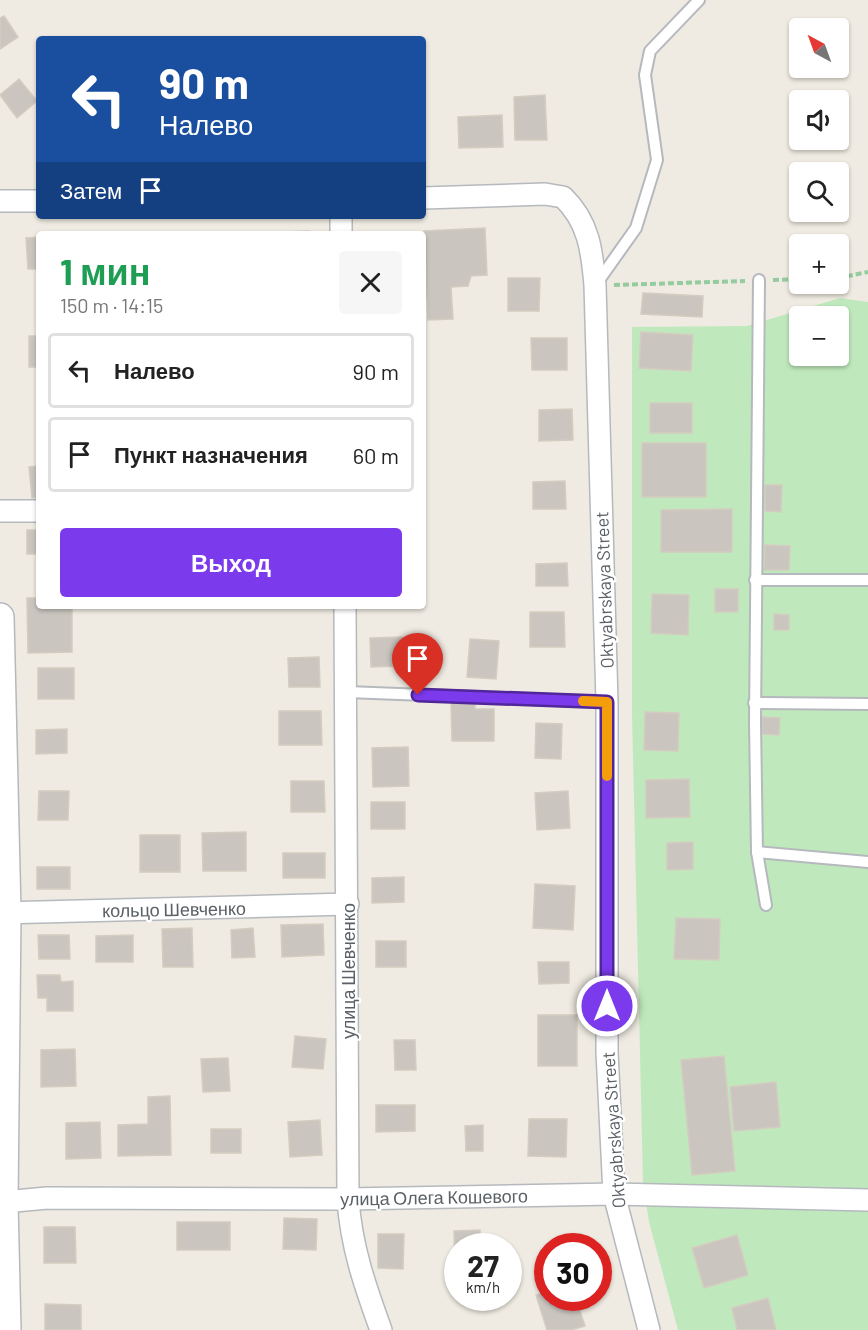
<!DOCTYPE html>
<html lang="ru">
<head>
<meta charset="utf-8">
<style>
	:root { --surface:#fff; --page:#f6f6f6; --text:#222; --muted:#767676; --line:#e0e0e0; --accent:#7c3aed }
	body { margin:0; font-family:Barlow,sans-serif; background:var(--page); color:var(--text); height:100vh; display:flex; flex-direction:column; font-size:22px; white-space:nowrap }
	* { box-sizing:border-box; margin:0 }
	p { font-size:20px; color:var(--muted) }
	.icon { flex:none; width:33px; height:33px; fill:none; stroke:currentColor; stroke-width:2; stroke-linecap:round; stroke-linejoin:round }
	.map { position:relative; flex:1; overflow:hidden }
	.drawer { position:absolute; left:36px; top:231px; width:390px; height:378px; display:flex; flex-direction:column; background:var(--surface); border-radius:6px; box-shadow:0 2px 4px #0004 }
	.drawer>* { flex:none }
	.banner { position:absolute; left:36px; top:36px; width:390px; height:183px; border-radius:6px; box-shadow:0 2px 4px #0004; background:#1a4fa0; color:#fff; overflow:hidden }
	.needle { width:39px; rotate:319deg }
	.buttons { position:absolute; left:789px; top:18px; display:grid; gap:12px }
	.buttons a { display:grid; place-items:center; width:60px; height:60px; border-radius:6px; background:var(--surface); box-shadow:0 2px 4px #0004; font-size:30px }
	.speed { position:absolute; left:444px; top:1233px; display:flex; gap:12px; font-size:30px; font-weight:700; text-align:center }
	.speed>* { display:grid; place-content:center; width:78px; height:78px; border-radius:50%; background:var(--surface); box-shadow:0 2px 4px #0004; line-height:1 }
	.speed small { font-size:15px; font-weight:400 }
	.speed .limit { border:9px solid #d22; background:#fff; color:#111 }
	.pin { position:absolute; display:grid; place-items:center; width:51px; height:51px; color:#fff; margin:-62px -26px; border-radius:50% 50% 50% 0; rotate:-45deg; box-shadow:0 0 6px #0007 }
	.pin .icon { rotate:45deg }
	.me { position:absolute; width:66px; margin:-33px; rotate:0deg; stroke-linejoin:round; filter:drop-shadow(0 0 4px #0008) }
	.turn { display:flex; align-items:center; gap:21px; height:126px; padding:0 24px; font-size:27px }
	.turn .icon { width:78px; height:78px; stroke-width:2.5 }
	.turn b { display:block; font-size:42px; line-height:51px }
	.then { display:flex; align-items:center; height:57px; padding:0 24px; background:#0003; gap:12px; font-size:22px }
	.round { display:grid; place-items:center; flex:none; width:63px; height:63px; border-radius:6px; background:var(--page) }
	.head { display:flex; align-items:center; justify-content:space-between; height:102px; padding:0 24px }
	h1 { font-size:36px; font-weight:700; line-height:45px; color:#1e9e55 }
	.cta { display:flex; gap:12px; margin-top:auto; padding:12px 24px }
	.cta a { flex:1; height:69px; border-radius:6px; background:var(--accent); color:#fff; font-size:24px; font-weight:700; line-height:69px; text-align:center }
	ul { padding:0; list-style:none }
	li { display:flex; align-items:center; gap:18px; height:75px; margin:0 12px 9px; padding:0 12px; border:3px solid var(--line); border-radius:6px }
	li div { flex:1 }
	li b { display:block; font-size:22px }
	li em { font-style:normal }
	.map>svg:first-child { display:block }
	.green { fill:#bfe9bc; fill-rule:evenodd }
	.building { fill:#cac6bf; stroke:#d4ccc0; stroke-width:1.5 }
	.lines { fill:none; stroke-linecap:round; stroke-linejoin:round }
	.service-casing { stroke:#b5b9be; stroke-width:14 }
	.minor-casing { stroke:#b5b9be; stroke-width:24 }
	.tertiary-casing { stroke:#b5b9be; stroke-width:30 }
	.path { stroke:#94cc9f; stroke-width:4; stroke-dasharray:6 3; stroke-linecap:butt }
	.service { stroke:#fff; stroke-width:10 }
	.minor { stroke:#fff; stroke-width:21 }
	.tertiary { stroke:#fff; stroke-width:27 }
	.route-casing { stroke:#51269a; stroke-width:15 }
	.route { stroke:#7c3aed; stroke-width:10 }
	.slow { stroke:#f59e0b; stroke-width:10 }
	.labels { text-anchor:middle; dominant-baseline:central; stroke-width:4.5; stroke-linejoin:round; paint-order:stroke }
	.street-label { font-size:18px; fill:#5a6065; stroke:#fff }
</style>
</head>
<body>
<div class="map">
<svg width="868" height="1330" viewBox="0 0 868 1330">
	<rect width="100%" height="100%" fill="#efebe2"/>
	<!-- green -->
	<path class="green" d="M840 298 868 302V1330H678L649 1222 643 1183 632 714V327L747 326ZM800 316H838V356H800Z"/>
	<!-- building -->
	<g class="building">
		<polygon points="4,16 18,37 0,49 0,18"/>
		<polygon points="19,79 37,101 17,118 0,95"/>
		<polygon points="545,95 547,140 515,140 514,97"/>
		<polygon points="502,115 503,147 459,148 458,117"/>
		<polygon points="485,228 487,275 471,276 468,286 451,287 453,319 428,320 424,231"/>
		<polygon points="309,231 309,234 284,234 284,232"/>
		<polygon points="39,237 39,269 28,269 26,238"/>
		<polygon points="508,278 540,278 539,311 508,311"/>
		<polygon points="643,293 703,296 702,317 641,314"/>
		<polygon points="641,332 693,335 691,371 639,368"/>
		<rect x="29" y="336" width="10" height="31"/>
		<polygon points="531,338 567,338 567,370 532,370"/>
		<rect x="650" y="403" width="42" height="30"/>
		<polygon points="572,409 573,440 539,441 539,410"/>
		<rect x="642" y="443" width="64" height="54"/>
		<polygon points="39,466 39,497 32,498 29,467"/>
		<polygon points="565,481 566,509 533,509 533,482"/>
		<polygon points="765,485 782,485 781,512 765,511"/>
		<polygon points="732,509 732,552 661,552 661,510"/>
		<rect x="27" y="530" width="12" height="24"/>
		<polygon points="765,545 790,546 789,570 764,570"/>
		<polygon points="567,563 568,586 536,586 536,564"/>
		<rect x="715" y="589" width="23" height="23"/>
		<polygon points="652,594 689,595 688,635 651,633"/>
		<polygon points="27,598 39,598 39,606 72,606 72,652 28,653"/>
		<polygon points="530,612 564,612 565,647 530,647"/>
		<polygon points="774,614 789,615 789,630 774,630"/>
		<polygon points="402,637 403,666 371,667 370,638"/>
		<polygon points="470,639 499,641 496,679 467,677"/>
		<polygon points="319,657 320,687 289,687 288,658"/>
		<rect x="38" y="668" width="36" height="31"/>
		<polygon points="451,703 475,703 475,709 494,709 494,741 452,741"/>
		<polygon points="279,711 321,711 322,745 279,745"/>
		<polygon points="645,712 679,713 678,751 644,750"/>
		<polygon points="762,717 780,718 779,735 762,734"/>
		<polygon points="536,723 562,724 561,759 535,758"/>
		<polygon points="67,729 67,753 36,754 36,730"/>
		<polygon points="408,747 409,786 373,787 372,748"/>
		<polygon points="689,779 690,817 646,818 646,780"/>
		<polygon points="291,781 324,781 325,812 291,812"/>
		<polygon points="39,791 69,791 68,820 38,820"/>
		<polygon points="568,791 570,828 537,830 535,793"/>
		<rect x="371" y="802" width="34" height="27"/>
		<polygon points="246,832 246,871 203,871 202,833"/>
		<rect x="140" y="835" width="40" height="37"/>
		<polygon points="693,842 693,869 667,870 667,843"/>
		<rect x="283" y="853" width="42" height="25"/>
		<rect x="37" y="867" width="33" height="22"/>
		<polygon points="404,877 404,902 372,903 372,878"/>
		<polygon points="535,884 575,886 573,930 533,928"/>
		<polygon points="676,918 720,919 719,960 674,959"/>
		<polygon points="323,924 324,955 282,957 281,925"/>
		<polygon points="192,928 193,967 163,967 162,929"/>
		<polygon points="253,928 255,957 232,958 231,930"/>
		<polygon points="38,935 69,935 70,959 39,959"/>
		<polygon points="133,935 133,962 96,962 96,936"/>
		<rect x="376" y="941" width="30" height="26"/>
		<polygon points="538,962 569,962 569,983 539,984"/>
		<polygon points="37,975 60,975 61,982 73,981 73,1011 47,1011 47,998 38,998"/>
		<rect x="538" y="1015" width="39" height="51"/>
		<polygon points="295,1036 326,1039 323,1069 292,1067"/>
		<polygon points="394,1040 415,1040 416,1070 395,1070"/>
		<polygon points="75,1049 76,1086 41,1087 41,1050"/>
		<polygon points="724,1056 735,1171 692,1175 681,1060"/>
		<polygon points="228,1058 230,1091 203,1092 201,1059"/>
		<polygon points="776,1082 780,1127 734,1131 730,1087"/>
		<polygon points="170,1096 171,1155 118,1156 118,1125 148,1124 148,1097"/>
		<polygon points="376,1105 415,1105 415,1131 376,1132"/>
		<polygon points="529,1119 567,1119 566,1157 528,1156"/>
		<polygon points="320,1120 322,1155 290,1157 288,1122"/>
		<polygon points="100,1122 101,1158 66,1159 66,1123"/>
		<polygon points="483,1125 483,1151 466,1151 465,1126"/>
		<rect x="211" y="1129" width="30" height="24"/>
		<polygon points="284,1218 317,1219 316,1250 283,1249"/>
		<rect x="177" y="1222" width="53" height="28"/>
		<polygon points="44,1227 75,1227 76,1263 44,1263"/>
		<polygon points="480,1230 480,1246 458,1246 458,1264 455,1264 454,1231"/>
		<polygon points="378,1234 404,1234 403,1269 378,1268"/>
		<polygon points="737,1235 748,1275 704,1288 692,1248"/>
		<polygon points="548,1292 548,1298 563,1298 567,1308 578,1305 585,1326 571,1330 547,1330 536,1295"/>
		<polygon points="768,1298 776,1330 737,1330 732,1308"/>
		<polygon points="45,1304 81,1305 81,1330 45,1330"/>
	</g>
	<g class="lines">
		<!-- service casing -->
		<g class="service-casing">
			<g id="service">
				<polyline points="759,280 755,722 757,852 766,905"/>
				<polyline points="597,283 636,228 657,160 645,75 650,51 699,0"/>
				<polyline points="755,580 868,580"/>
				<polyline points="347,692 607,702"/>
				<polyline points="754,703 868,704"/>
				<polyline points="757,852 868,862"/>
			</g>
		</g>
		<!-- minor casing -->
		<g class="minor-casing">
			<g id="minor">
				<path d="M423 198 545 194 563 197C589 222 592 251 595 285L607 702V1052L614 1194 649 1330"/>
				<polyline points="0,201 39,201"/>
				<polyline points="341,216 341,234"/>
				<polyline points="0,511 39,511"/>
				<path d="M345 606 348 1199C351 1246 365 1286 381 1330"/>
				<polyline points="0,913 348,904"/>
				<polyline points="4,1202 47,1198 348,1199 614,1194 868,1200"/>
			</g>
		</g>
		<!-- tertiary casing -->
		<g class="tertiary-casing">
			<polyline id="tertiary" points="0,617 7,913 4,1202 7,1330"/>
		</g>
		<!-- path -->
		<g class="path">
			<polyline points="838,278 868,272"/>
			<polyline points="773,280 800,279"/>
			<polyline points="614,285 745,281"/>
		</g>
		<!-- service -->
		<use href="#service" class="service"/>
		<!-- minor -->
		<use href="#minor" class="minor"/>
		<!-- tertiary -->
		<use href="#tertiary" class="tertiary"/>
	</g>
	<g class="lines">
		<!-- route casing -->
		<g class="route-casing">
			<polyline id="route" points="418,695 607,702 607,1006"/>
		</g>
		<!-- route -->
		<use href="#route" class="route"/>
		<!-- slow -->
		<polyline class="slow" points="583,701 607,702 607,776"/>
	</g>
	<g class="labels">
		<!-- street labels -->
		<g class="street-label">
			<text transform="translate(604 590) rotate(-92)">Oktyabrskaya Street</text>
			<text transform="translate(174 909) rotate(-1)">кольцо Шевченко</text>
			<text transform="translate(348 971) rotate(-90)">улица Шевченко</text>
			<text transform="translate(613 1130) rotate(-94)">Oktyabrskaya Street</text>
			<text transform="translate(434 1197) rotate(-1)">улица Олега Кошевого</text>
		</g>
	</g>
</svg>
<div class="buttons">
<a><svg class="needle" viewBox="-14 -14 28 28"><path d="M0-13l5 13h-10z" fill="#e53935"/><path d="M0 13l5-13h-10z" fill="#767676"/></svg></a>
<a><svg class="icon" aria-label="sound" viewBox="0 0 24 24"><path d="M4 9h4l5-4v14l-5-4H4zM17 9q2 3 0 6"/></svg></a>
<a><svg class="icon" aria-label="search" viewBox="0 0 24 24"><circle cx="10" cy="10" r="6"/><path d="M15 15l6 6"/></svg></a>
<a>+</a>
<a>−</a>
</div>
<div class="speed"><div>27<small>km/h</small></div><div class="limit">30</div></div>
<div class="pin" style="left:418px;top:695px;background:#d93025"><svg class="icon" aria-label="arrive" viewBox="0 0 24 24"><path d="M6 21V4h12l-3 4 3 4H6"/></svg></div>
<svg class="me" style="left:607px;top:1006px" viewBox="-20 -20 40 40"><circle r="17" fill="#7c3aed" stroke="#fff" stroke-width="3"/><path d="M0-11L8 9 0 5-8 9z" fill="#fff"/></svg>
<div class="banner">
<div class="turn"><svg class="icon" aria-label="left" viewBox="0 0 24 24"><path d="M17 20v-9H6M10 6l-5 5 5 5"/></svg><div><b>90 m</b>Налево</div></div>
<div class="then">Затем<svg class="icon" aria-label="arrive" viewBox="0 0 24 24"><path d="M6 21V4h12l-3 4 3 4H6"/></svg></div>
</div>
<section class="drawer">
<div class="head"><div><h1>1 мин</h1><p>150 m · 14:15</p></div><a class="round"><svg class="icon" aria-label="close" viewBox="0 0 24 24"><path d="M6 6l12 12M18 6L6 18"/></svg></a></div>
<ul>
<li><svg class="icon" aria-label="left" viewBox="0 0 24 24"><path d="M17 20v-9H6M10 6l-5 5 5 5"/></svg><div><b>Налево</b></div><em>90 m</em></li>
<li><svg class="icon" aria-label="arrive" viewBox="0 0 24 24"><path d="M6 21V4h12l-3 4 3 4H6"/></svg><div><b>Пункт назначения</b></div><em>60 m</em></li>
</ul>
<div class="cta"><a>Выход</a></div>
</section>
</div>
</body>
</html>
